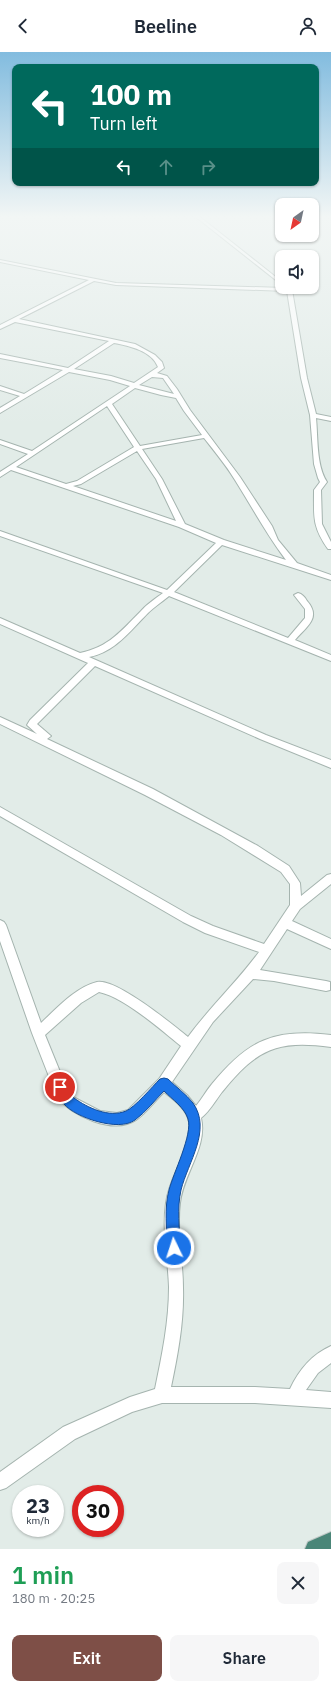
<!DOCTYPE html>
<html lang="en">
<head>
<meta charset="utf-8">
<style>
	:root { --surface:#fff; --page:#f6f6f7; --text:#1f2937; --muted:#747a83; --accent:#7e4f47 }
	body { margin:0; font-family:"IBM Plex Sans",sans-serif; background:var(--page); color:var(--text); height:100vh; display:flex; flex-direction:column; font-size:15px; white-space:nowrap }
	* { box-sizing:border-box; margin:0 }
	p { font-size:13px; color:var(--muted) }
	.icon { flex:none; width:22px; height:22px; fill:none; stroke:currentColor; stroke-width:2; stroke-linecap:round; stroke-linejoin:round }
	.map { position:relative; height:1497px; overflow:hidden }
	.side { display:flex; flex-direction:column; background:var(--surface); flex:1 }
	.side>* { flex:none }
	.guide { position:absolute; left:12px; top:12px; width:307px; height:122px; border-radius:8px; box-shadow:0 1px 3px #0004; background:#00695c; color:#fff; overflow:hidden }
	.needle { width:26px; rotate:213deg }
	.fabs { position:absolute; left:275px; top:146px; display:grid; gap:8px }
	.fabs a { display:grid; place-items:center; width:44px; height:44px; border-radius:8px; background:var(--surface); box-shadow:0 1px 3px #0004; font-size:20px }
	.speed { position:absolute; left:12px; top:1433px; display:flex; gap:8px; font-size:20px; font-weight:700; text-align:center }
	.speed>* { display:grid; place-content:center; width:52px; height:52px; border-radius:50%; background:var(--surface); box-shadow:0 1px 3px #0004; line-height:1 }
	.speed small { font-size:10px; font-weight:400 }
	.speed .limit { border:6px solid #d22; background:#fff; color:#111 }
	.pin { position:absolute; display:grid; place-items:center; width:34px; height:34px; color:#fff; margin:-17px; border:2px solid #fff; border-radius:50%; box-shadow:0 1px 4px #0007 }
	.me { position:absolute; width:44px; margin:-22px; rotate:356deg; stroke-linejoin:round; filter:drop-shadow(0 0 3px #0008) }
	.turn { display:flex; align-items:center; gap:14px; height:84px; padding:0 12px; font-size:18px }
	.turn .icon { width:52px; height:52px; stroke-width:2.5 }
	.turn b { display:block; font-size:28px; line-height:34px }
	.lanes { display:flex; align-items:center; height:38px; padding:0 12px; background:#0003; justify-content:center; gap:20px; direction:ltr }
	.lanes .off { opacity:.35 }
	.round { display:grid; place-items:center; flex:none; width:42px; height:42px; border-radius:8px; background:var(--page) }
	.head { display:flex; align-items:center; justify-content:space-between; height:68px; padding:0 12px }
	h1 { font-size:24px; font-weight:600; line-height:30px; color:#1e9e55 }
	.action { display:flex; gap:8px; margin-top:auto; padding:8px 12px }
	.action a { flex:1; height:46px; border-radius:8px; background:var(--accent); color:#fff; font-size:16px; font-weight:600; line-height:46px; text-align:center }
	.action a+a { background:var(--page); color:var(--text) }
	header { display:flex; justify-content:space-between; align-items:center; height:52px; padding:0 12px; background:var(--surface); font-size:18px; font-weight:600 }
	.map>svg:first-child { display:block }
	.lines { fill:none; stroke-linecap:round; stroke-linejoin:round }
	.minor-casing { stroke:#a5b4af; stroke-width:2 }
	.trunk-casing { stroke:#c1c9c7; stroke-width:2 }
	.minor { fill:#fff; fill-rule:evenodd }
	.trunk { fill:#4a8678; fill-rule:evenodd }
	.route { fill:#1a73e8; stroke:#114b97 }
</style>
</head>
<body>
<header><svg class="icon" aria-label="back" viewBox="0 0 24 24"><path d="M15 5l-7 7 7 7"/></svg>Beeline<svg class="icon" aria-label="person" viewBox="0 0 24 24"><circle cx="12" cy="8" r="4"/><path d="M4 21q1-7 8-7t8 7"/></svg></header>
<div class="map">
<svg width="331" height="1497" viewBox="0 0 331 1497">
	<rect width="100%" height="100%" fill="#e2ece8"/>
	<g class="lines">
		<!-- minor casing -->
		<g class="minor-casing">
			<g id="minor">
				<polygon points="196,165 200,165 282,230 282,233"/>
				<path d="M0 208 116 231 284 236 283 235H289L292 238 307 326 316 362 331 365V369L316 366C318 385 316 413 327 430L321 438 322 472 331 490V497H328C312 474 314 465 314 438L320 430 318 426 314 412 310 363 301 326 287 239 116 233 94 229 19 267 135 292 155 303 162 310 164 316 157 321 167 324 177 337 190 358 240 425 272 474 278 488 297 511 331 523V528L222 493 174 540 288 586 305 566V557L294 543 298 541C302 542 305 545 307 549 322 566 306 575 295 588L331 603V609L169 544C162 550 154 555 148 561 130 579 115 600 89 605L266 683 331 708V716L260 687 95 614 37 672 51 684 47 687 153 737 258 794 289 814 300 831 301 844 327 823 331 822V832L300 857 292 869 331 887V897L287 877 260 918 326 929 330 930V938L326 939 274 929 253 927 213 970 172 1030 187 1043 196 1054C202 1047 206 1039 212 1032 248 988 274 976 331 983V995C276 988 257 997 222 1040 215 1049 210 1059 201 1066 208 1095 183 1122 180 1151 176 1179 183 1207 183 1236 184 1269 178 1302 171 1335H255L290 1337C299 1318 311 1303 331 1294V1311L318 1321 306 1338 331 1340V1356L255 1351H162L132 1360 75 1387 6 1436 0 1438V1420L63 1375 130 1345 155 1337C162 1303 169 1270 169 1235 168 1207 162 1179 166 1151 169 1123 192 1098 189 1070 187 1057 173 1047 164 1040 155 1049 146 1061 136 1068 114 1083 71 1064 57 1045L32 981 0 889V868L4 870 6 873 41 971C56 957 76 935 97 930 116 926 172 972 188 985 210 955 237 930 259 900L205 881 183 870 0 764V755L191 864 213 874 264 892 290 853V832L281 820 221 783 145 743 0 672V665L37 682 27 673 30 668 88 611 0 572V566L80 601C109 595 121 579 141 559 147 552 155 547 163 541L0 484V479L167 538 216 491 179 475 11 418 0 425V420L28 402 0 392V388L32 399 130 334 110 328 69 320 0 361V356L20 344 0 338V334L24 342 63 318 0 306V302L68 316 109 289 15 270 0 277V273L89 228 0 210ZM114 291C130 294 152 299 158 315L134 331 111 324 74 317ZM152 325 163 326 174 342 139 333ZM135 336 161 343 176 346 184 359 202 383 140 394 112 352ZM107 354 134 395 77 429 66 432 16 415ZM204 386C215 400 226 413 235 428 252 455 267 483 286 508L224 488 185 472 162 427 142 397ZM137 399 156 427 176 469 73 434 81 432ZM99 940C124 945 161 978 181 994L159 1027 128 1058 117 1061 100 1059 73 1045 67 1037 45 983 81 951Z"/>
			</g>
		</g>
		<!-- trunk casing -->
		<g class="trunk-casing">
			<polygon id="trunk" points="331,1480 331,1497 305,1497 308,1490"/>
		</g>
		<!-- minor -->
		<use href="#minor" class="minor"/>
		<!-- trunk -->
		<use href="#trunk" class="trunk"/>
	</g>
	<!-- sky -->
	<linearGradient id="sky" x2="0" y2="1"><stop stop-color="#82bcdf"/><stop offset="0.44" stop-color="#f2f6f5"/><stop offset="1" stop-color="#f2f6f5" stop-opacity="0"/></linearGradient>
	<rect width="331" height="374" fill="url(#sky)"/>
	<!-- route -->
	<path class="route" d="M164 1026 168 1027C176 1035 186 1042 193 1051 212 1078 188 1110 181 1138 177 1156 179 1177 181 1196L179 1201 174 1203 169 1201 167 1196C167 1177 164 1156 169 1138 173 1122 193 1082 188 1067 185 1056 172 1047 164 1039 155 1048 146 1060 135 1068 119 1080 76 1066 64 1052 60 1047 57 1041 54 1035L56 1031 60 1030C68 1033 68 1041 74 1046 88 1056 109 1066 126 1059 134 1056 153 1034 160 1027Z"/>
</svg>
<div class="fabs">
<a><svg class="needle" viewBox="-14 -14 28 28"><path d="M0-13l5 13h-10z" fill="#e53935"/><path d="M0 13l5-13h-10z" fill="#747a83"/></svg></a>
<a><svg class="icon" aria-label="sound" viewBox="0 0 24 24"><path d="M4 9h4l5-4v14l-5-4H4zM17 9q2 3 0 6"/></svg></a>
</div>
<div class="speed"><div>23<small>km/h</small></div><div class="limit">30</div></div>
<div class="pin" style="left:60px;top:1035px;background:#d93025"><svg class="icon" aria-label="arrive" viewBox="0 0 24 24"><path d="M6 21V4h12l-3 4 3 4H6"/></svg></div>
<svg class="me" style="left:174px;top:1196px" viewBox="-20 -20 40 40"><circle r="17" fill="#1a73e8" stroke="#fff" stroke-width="3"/><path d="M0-11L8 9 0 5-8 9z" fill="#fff"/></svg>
<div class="guide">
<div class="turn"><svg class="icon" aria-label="left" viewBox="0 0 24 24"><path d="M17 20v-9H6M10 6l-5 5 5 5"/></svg><div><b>100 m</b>Turn left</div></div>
<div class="lanes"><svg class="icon" aria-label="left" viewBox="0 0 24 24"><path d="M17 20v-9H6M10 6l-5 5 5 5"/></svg><svg class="icon off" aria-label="ahead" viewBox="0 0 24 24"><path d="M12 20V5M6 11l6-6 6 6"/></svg><svg class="icon off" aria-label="right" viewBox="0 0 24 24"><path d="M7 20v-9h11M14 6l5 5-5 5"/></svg></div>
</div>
</div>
<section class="side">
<div class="head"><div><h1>1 min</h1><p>180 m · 20:25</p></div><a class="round"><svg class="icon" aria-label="close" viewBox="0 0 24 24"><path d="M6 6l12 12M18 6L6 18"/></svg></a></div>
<div class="action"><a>Exit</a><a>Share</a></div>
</section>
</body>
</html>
